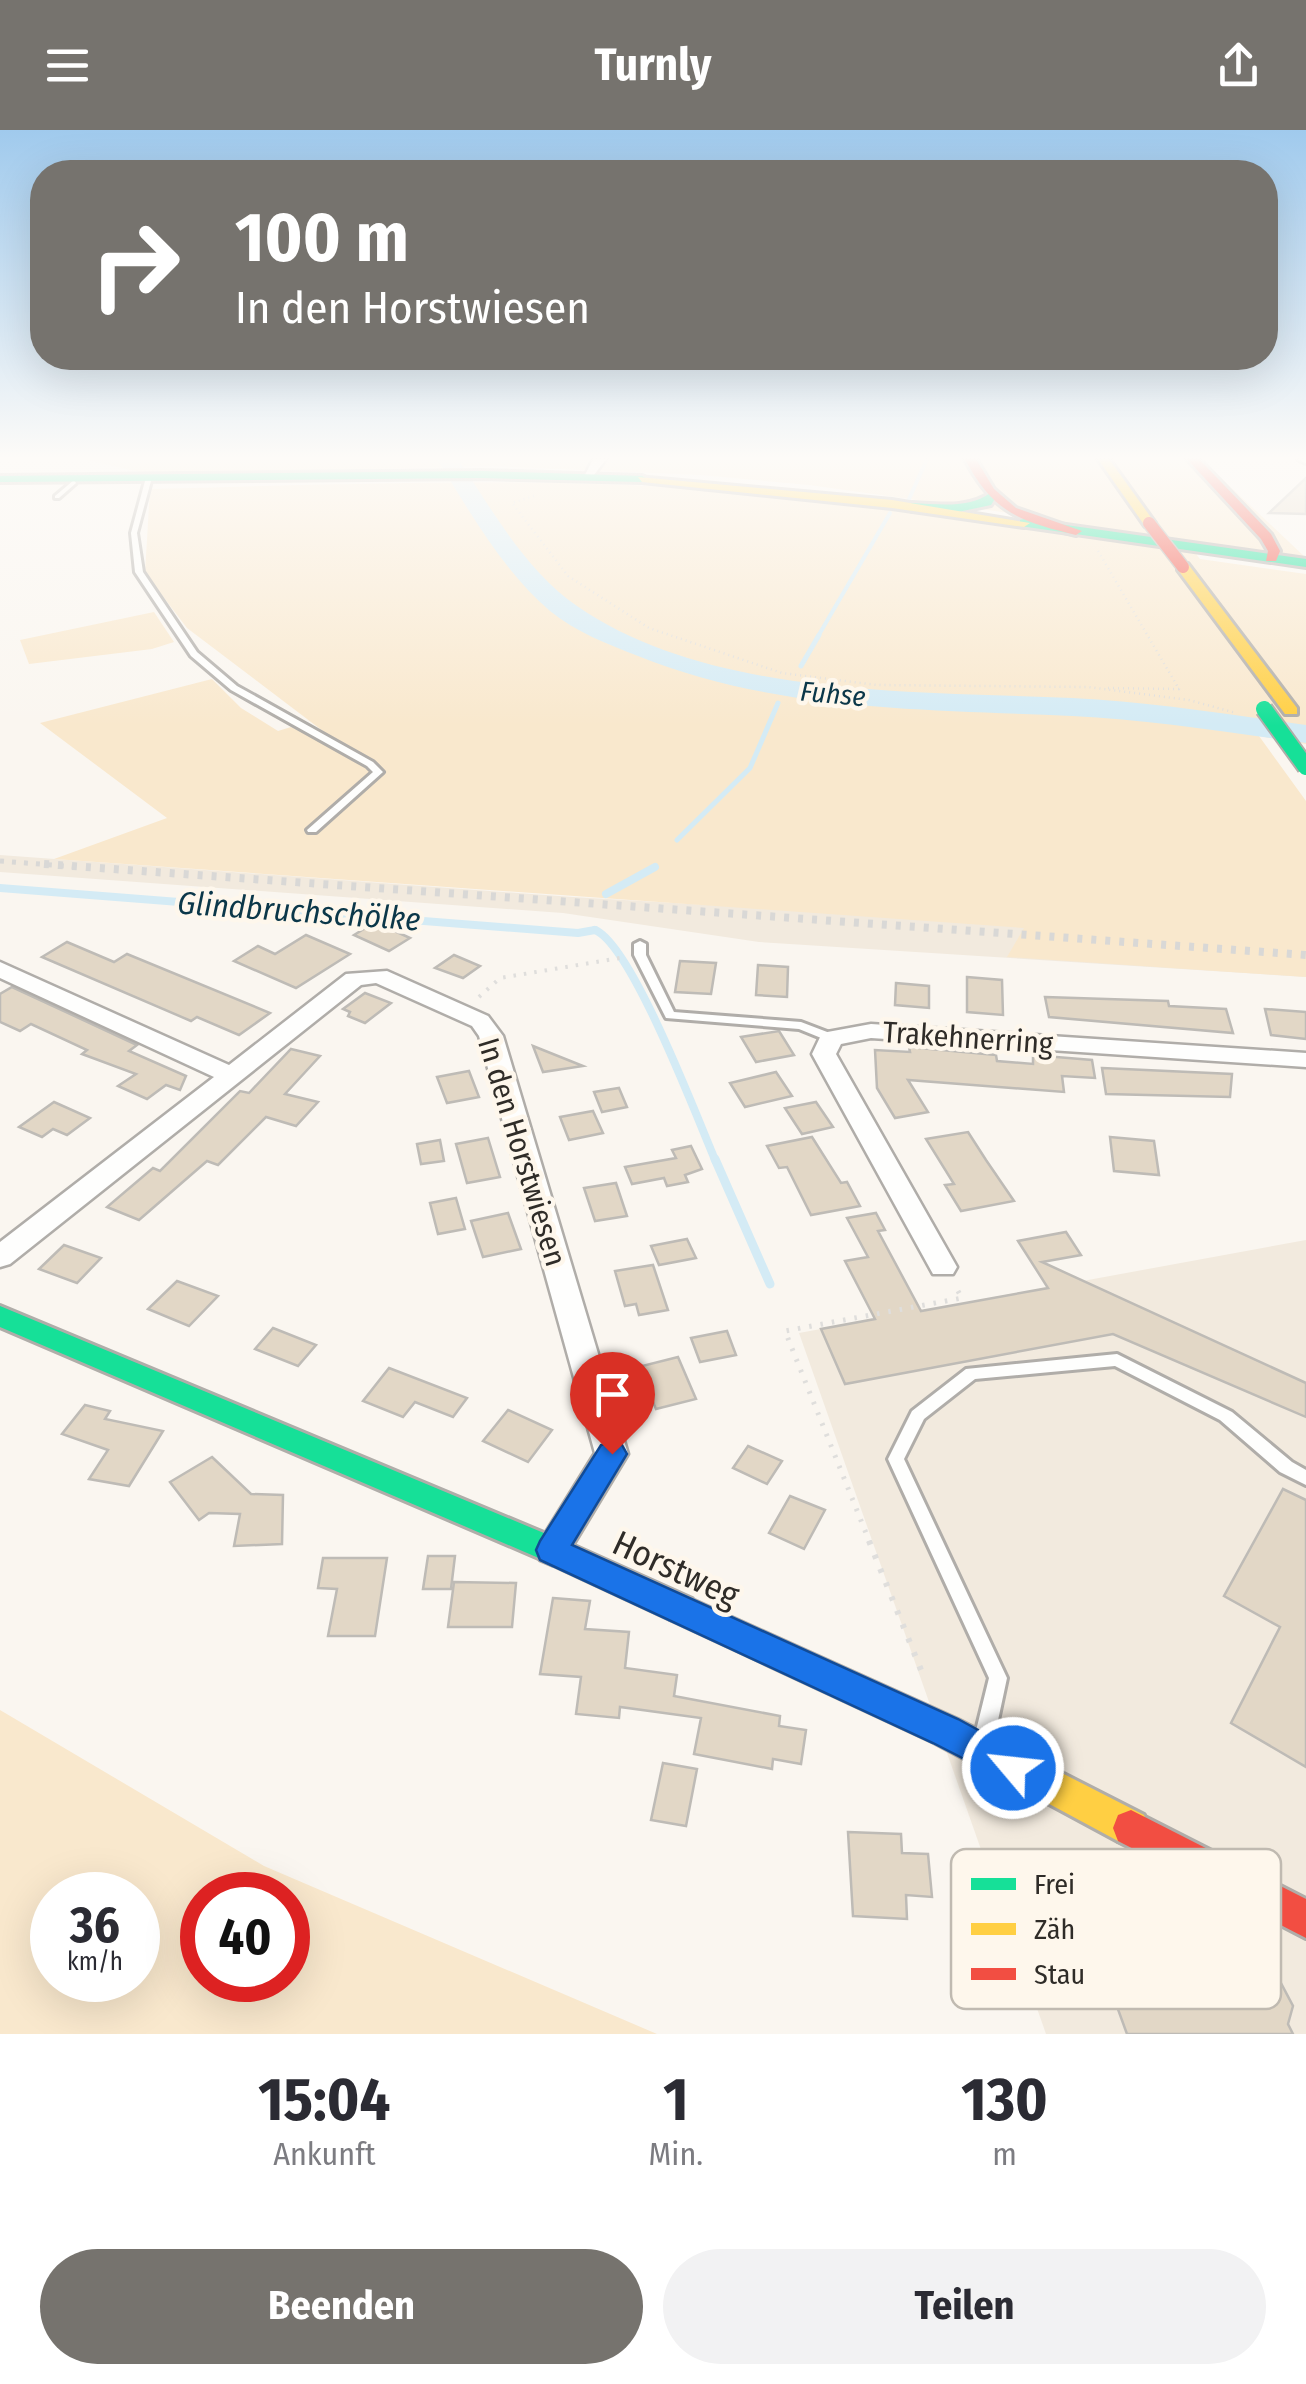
<!DOCTYPE html>
<html lang="de">
<head>
<meta charset="utf-8">
<style>
	:root { --surface:#fff; --page:#f2f2f3; --text:#2b2b33; --muted:#7c7c81; --accent:#76736e }
	body { margin:0; font-family:"Fira Sans Condensed",sans-serif; background:var(--page); color:var(--text); height:100vh; display:flex; flex-direction:column; font-size:38px; white-space:nowrap }
	* { box-sizing:border-box; margin:0 }
	p { font-size:32px; color:var(--muted) }
	.icon { flex:none; width:55px; height:55px; fill:none; stroke:currentColor; stroke-width:2; stroke-linecap:round; stroke-linejoin:round }
	.map { position:relative; height:1904px; overflow:hidden }
	.sheet { display:flex; flex-direction:column; background:var(--surface); flex:1 }
	.sheet>* { flex:none }
	.hud { position:absolute; left:30px; top:30px; width:1248px; height:210px; border-radius:40px; box-shadow:0 10px 40px #0002; background:#76736e; color:#fff; overflow:hidden }
	.speed { position:absolute; left:30px; top:1742px; display:flex; gap:20px; font-size:50px; font-weight:700; text-align:center }
	.speed>* { display:grid; place-content:center; width:130px; height:130px; border-radius:50%; background:var(--surface); box-shadow:0 10px 40px #0002; line-height:1 }
	.speed small { font-size:25px; font-weight:400 }
	.speed .limit { border:15px solid #d22; background:#fff; color:#111 }
	.pin { position:absolute; display:grid; place-items:center; width:85px; height:85px; color:#fff; margin:-102px -42px; border-radius:50% 50% 50% 0; rotate:-45deg; box-shadow:0 0 10px #0007 }
	.pin .icon { rotate:45deg }
	.me { position:absolute; width:110px; margin:-55px; rotate:298deg; stroke-linejoin:round; filter:drop-shadow(0 0 8px #0008) }
	.turn { display:flex; align-items:center; gap:35px; height:210px; padding:0 40px; font-size:45px }
	.turn .icon { width:130px; height:130px; stroke-width:2.5 }
	.turn b { display:block; font-size:70px; line-height:85px }
	.eta { display:flex; justify-content:space-evenly; align-items:center; height:170px; text-align:center }
	.eta b { font-size:60px; font-weight:700; line-height:70px }
	.primary-button { display:flex; gap:20px; margin-top:auto; padding:20px 40px }
	.primary-button a { flex:1; height:115px; border-radius:60px; background:var(--accent); color:#fff; font-size:40px; font-weight:700; line-height:115px; text-align:center }
	.primary-button a+a { background:var(--page); color:var(--text) }
	header { display:flex; justify-content:space-between; align-items:center; height:130px; padding:0 40px; background:var(--accent); color:#fff; font-size:45px; font-weight:700 }
	.map>svg:first-child { display:block }
	.built { fill:#f2eade }
	.green { fill:#f9e8cd; fill-rule:evenodd }
	.lines { fill:none; stroke-linecap:round; stroke-linejoin:round }
	.stream-far3 { stroke:#d4ebf5; stroke-width:4 }
	.stream-far2 { stroke:#d4ebf5; stroke-width:5 }
	.stream-far1 { stroke:#d4ebf5; stroke-width:8 }
	.stream { stroke:#d4ebf5; stroke-width:9 }
	.river { fill:#d4ebf5; fill-rule:evenodd }
	.building { fill:#e2d7c6; stroke:#bebbb6; stroke-width:2.5 }
	.lane-casing { stroke:#b0ada9; stroke-width:6 }
	.street-casing { stroke:#b0ada9; stroke-width:5 }
	.fast-casing { stroke:#b0ada9; stroke-width:6 }
	.slow-casing { stroke:#b0ada9; stroke-width:6 }
	.jam-casing { stroke:#b0ada9; stroke-width:6 }
	.path-far3 { stroke:#dfdedc; stroke-width:2.5; stroke-dasharray:1 4; stroke-linecap:butt }
	.path-far2 { stroke:#dfdedc; stroke-width:4; stroke-dasharray:2.5 8; stroke-linecap:butt }
	.path-far1 { stroke:#dfdedc; stroke-width:5; stroke-dasharray:2.5 9; stroke-linecap:butt }
	.path { stroke:#dfdedc; stroke-width:6; stroke-dasharray:4 11; stroke-linecap:butt }
	.lane { fill:#fefefd; fill-rule:evenodd }
	.street { fill:#fefefd; fill-rule:evenodd }
	.fast { fill:#16e098; fill-rule:evenodd }
	.slow { fill:#ffcf43; fill-rule:evenodd }
	.jam { fill:#f24e42; fill-rule:evenodd }
	.rail-far1 { stroke:#d9d8d6; stroke-width:5; stroke-dasharray:4 8; stroke-linecap:butt }
	.rail { stroke:#d9d8d6; stroke-width:8; stroke-dasharray:5 9; stroke-linecap:butt }
	.fast-bridge-casing { stroke:#b0ada9; stroke-width:20; stroke-linecap:butt }
	.jam-bridge-casing { stroke:#b0ada9; stroke-width:15; stroke-linecap:butt }
	.fast-bridge { stroke:#16e098; stroke-width:16 }
	.jam-bridge { stroke:#f24e42; stroke-width:12 }
	.route { fill:#1a73e8; stroke:#114b97; stroke-width:2.5 }
	.labels { text-anchor:middle; dominant-baseline:central; stroke-width:9; stroke-linejoin:round; paint-order:stroke }
	.far-water-label { font-size:28px; font-style:italic; fill:#0b3749; stroke:#fef7ec }
	.street-label { font-size:30px; fill:#2f2c28; stroke:#fef7ec }
	.water-label { font-size:32px; font-style:italic; fill:#0b3749; stroke:#fef7ec }
	.near-street-label { font-size:35px; fill:#2f2c28; stroke:#fef7ec }
	.key { fill:#fef7ec; stroke:#c0bab1; stroke-width:2.5 }
	.key-label { font-size:28px; fill:#2f2c28 }
</style>
</head>
<body>
<header><svg class="icon" aria-label="menu" viewBox="0 0 24 24"><path d="M4 6h16M4 12h16M4 18h16"/></svg>Turnly<svg class="icon" aria-label="share" viewBox="0 0 24 24"><path d="M12 15V3M7 8l5-5 5 5M5 13v7h14v-7"/></svg></header>
<div class="map">
<svg width="1306" height="1904" viewBox="0 0 1306 1904">
	<rect width="100%" height="100%" fill="#faf6f0"/>
	<!-- built -->
	<g class="built">
		<polygon points="0,725 573,767 1220,805 1306,847 759,812 563,783 0,742"/>
		<polygon points="1306,1110 1306,1904 1046,1904 799,1203"/>
	</g>
	<!-- green -->
	<g class="green">
		<path d="M83 329H1201L1306 428 1193 420 1200 429 1306 444V614L1259 606 1306 671V847L1007 827 1024 798 54 729 167 688 40 593 212 549 241 578 278 601 291 597 361 630 187 498 145 443 150 359C309 355 468 349 627 355 751 359 873 380 996 393L1031 386 809 355 701 345 492 336 148 344Z"/>
		<polygon points="154,482 174,512 152,519 29,534 20,510"/>
		<path d="M0 1580 264 1736 657 1904H0ZM52 1765H138V1850H52ZM202 1765H288V1850H202Z"/>
	</g>
	<g class="lines">
		<!-- stream-far3 -->
		<g class="stream-far3">
			<polyline points="909,369 927,329"/>
			<polyline points="817,508 890,383"/>
		</g>
		<!-- stream-far2 -->
		<g class="stream-far2">
			<polyline points="801,536 819,505"/>
			<polyline points="677,710 750,638 778,573"/>
		</g>
		<!-- stream-far1 -->
		<g class="stream-far1">
			<polyline points="0,758 578,803 595,800"/>
			<polyline points="606,764 655,737"/>
			<path d="M595 800C632 815 697 988 716 1032"/>
		</g>
		<!-- stream -->
		<polyline class="stream" points="715,1029 770,1154"/>
		<!-- river -->
		<path class="river" d="M437 329H458C493 381 525 440 577 476 709 568 918 561 1072 568 1150 572 1228 584 1306 595V613C1228 602 1150 590 1072 586 925 579 777 582 638 526 607 514 576 502 550 481 502 440 470 382 437 329Z"/>
	</g>
	<!-- building -->
	<g class="building">
		<polygon points="1306,348 1306,384 1269,383"/>
		<polygon points="375,792 410,808 389,821 354,805"/>
		<polygon points="306,805 350,824 296,858 234,831 258,816 275,824"/>
		<polygon points="67,812 114,832 127,824 270,883 239,905 197,887 191,891 42,827"/>
		<polygon points="454,825 480,836 463,848 435,838"/>
		<polygon points="680,831 716,833 711,864 675,862"/>
		<polygon points="758,835 788,837 787,867 756,865"/>
		<polygon points="967,847 1002,850 1003,885 967,882"/>
		<polygon points="896,853 929,856 929,878 895,875"/>
		<polygon points="12,857 137,915 129,921 186,946 180,960 166,955 147,969 118,956 136,944 82,924 87,920 31,894 20,901 0,892 0,864"/>
		<polygon points="365,863 391,873 365,893 348,886 350,882 343,879"/>
		<polygon points="1045,867 1168,871 1169,876 1226,879 1233,903 1049,887"/>
		<polygon points="1265,879 1306,882 1306,909 1271,905"/>
		<polygon points="779,901 794,925 756,932 741,907"/>
		<polygon points="533,916 583,936 543,942"/>
		<polygon points="909,917 996,925 997,931 1033,934 1033,925 1092,930 1095,948 1062,946 1064,962 908,950 928,982 895,988 877,958 875,920 910,922"/>
		<polygon points="291,919 320,926 285,964 318,972 296,996 266,987 218,1035 207,1031 139,1090 107,1077 153,1038 160,1041 240,961 249,963"/>
		<polygon points="1102,938 1232,944 1230,967 1106,964"/>
		<polygon points="469,941 479,967 447,973 437,947"/>
		<polygon points="776,942 792,966 745,977 730,953"/>
		<polygon points="619,958 627,977 602,982 594,962"/>
		<polygon points="54,972 90,988 67,1005 53,999 42,1007 19,997"/>
		<polygon points="816,972 833,997 802,1004 785,978"/>
		<polygon points="593,981 603,1003 569,1010 560,987"/>
		<polygon points="968,1002 986,1030 1014,1071 961,1081 945,1055 954,1054 926,1009"/>
		<polygon points="812,1007 841,1053 847,1052 860,1076 811,1085 787,1037 779,1038 767,1016"/>
		<polygon points="1110,1007 1154,1011 1159,1045 1114,1041"/>
		<polygon points="488,1008 500,1047 467,1053 456,1014"/>
		<polygon points="440,1010 444,1031 421,1034 417,1014"/>
		<polygon points="691,1016 702,1039 685,1045 688,1052 667,1056 664,1048 632,1054 625,1037 676,1028 672,1020"/>
		<polygon points="616,1053 627,1086 595,1091 584,1058"/>
		<polygon points="456,1068 465,1099 438,1104 430,1073"/>
		<polygon points="508,1083 521,1119 483,1127 471,1091"/>
		<polygon points="876,1083 885,1100 878,1101 921,1181 1048,1158 1018,1111 1066,1102 1081,1125 1042,1132 1306,1253 1306,1287 1113,1204 845,1254 821,1199 875,1189 845,1131 868,1127 847,1088"/>
		<polygon points="687,1109 696,1128 659,1135 651,1116"/>
		<polygon points="64,1115 101,1128 77,1153 39,1139"/>
		<polygon points="653,1135 668,1180 639,1185 636,1174 625,1176 615,1141"/>
		<polygon points="177,1151 218,1166 189,1196 148,1179"/>
		<polygon points="273,1198 316,1215 298,1236 255,1219"/>
		<polygon points="727,1201 736,1225 700,1232 691,1208"/>
		<polygon points="678,1227 696,1269 656,1279 638,1237"/>
		<polygon points="389,1238 467,1268 453,1287 415,1272 403,1287 363,1271"/>
		<polygon points="85,1275 110,1281 105,1289 163,1301 129,1356 89,1349 108,1320 62,1304"/>
		<polygon points="508,1280 552,1300 528,1332 483,1311"/>
		<polygon points="748,1316 782,1331 767,1354 733,1338"/>
		<polygon points="212,1327 251,1364 283,1365 282,1414 234,1416 240,1384 209,1383 199,1390 170,1352"/>
		<polygon points="1283,1359 1306,1370 1306,1637 1231,1593 1280,1497 1224,1466"/>
		<polygon points="790,1366 825,1380 804,1419 769,1403"/>
		<polygon points="428,1426 455,1426 451,1459 423,1459"/>
		<polygon points="323,1428 387,1428 375,1506 328,1506 337,1459 318,1458"/>
		<polygon points="454,1452 516,1453 512,1497 448,1497"/>
		<polygon points="553,1468 590,1471 585,1499 629,1502 625,1538 677,1545 674,1566 780,1586 779,1596 806,1600 801,1634 773,1629 772,1639 694,1624 701,1588 620,1577 619,1588 576,1584 581,1547 540,1544"/>
		<polygon points="663,1633 697,1639 686,1696 651,1690"/>
		<polygon points="848,1702 901,1704 902,1723 928,1724 932,1767 906,1765 907,1789 853,1786"/>
		<polygon points="1166,1773 1274,1840 1293,1876 1288,1894 1293,1904 1127,1904 1104,1841 1143,1781"/>
	</g>
	<g class="lines">
		<!-- lane casing -->
		<g class="lane-casing">
			<g id="lane">
				<polygon points="1298,329 1306,329 1306,333 1299,330"/>
				<polygon points="148,349 151,351 137,403 143,442 197,522 237,556 373,632 383,642 316,702 308,702 307,700 373,642 367,636 231,560 191,526 135,442 131,403 145,351"/>
				<polygon points="74,350 76,353 59,368 55,368 55,366"/>
				<polygon points="640,811 646,814 646,825 674,882 801,892 835,905 837,908 831,912 799,899 666,888 634,825 634,814"/>
				<polygon points="1117,1224 1232,1282 1292,1332 1306,1340 1306,1355 1280,1342 1220,1290 1115,1236 975,1249 924,1289 904,1329 1007,1548 994,1609 991,1615 984,1618 977,1615 974,1609 989,1548 888,1329 912,1281 966,1239"/>
			</g>
		</g>
		<!-- street casing -->
		<g class="street-casing">
			<g id="street">
				<polygon points="593,329 606,329 591,349 583,349"/>
				<polygon points="0,832 229,935 346,844 387,841 488,886 503,906 628,1324 564,1430 552,1435 540,1430 535,1420 595,1323 479,906 472,896 376,853 361,855 10,1134 0,1137 0,1112 214,947 0,848"/>
				<polygon points="871,894 1306,923 1306,937 871,908 841,914 836,924 957,1137 953,1144 933,1144 812,924 822,903"/>
			</g>
		</g>
		<!-- fast casing -->
		<g class="fast-casing">
			<g id="fast">
				<polygon points="482,341 642,346 648,349 642,352 482,348 0,352 0,346"/>
				<path d="M990 363 996 367 991 375 958 382 912 381 906 377 912 373C938 374 969 379 990 363Z"/>
				<polygon points="1024,389 1306,429 1306,437 1020,396 1020,390"/>
				<polygon points="0,1176 563,1411 692,1469 697,1479 692,1489 681,1493 670,1489 541,1429 0,1197"/>
			</g>
		</g>
		<!-- slow casing -->
		<g class="slow-casing">
			<g id="slow">
				<polygon points="1098,329 1109,329 1155,393 1153,396 1145,396"/>
				<polygon points="638,347 892,370 1030,393 1024,397 892,378 642,352"/>
				<polygon points="1178,434 1188,434 1297,578 1297,584 1285,584 1178,440"/>
				<polygon points="681,1465 958,1590 1144,1685 1149,1698 1144,1711 1131,1716 1118,1711 934,1612 670,1489 665,1479 670,1469"/>
			</g>
		</g>
		<!-- jam casing -->
		<g class="jam-casing">
			<g id="jam">
				<path d="M965 329H976L994 359 1016 378 1082 401 1076 405C1020 391 993 383 965 329Z"/>
				<polygon points="1187,329 1199,329 1271,404 1280,421 1276,431 1266,431 1268,421 1261,409"/>
				<polygon points="1131,1680 1306,1769 1306,1808 1118,1711 1113,1698 1118,1685"/>
			</g>
		</g>
		<!-- path-far3 -->
		<g class="path-far3">
			<polyline points="534,366 512,373 568,446 649,498 782,543 877,555 1088,557 1189,570 1236,583"/>
			<polyline points="1098,421 1179,559 1107,558"/>
		</g>
		<!-- path-far2 -->
		<polyline class="path-far2" points="479,867 500,848 620,828"/>
		<!-- path-far1 -->
		<polyline class="path-far1" points="870,1413 785,1201 962,1168 955,1156"/>
		<!-- path -->
		<polyline class="path" points="869,1411 925,1550"/>
		<!-- lane -->
		<use href="#lane" class="lane"/>
		<!-- street -->
		<use href="#street" class="street"/>
		<!-- fast -->
		<use href="#fast" class="fast"/>
		<!-- slow -->
		<use href="#slow" class="slow"/>
		<!-- jam -->
		<use href="#jam" class="jam"/>
		<!-- rail-far1 -->
		<polyline class="rail-far1" points="0,731 78,737"/>
		<!-- rail -->
		<polyline class="rail" points="44,734 1306,825"/>
		<!-- fast-bridge casing -->
		<g class="fast-bridge-casing">
			<polyline id="fast-bridge" points="1264,579 1306,637"/>
		</g>
		<!-- jam-bridge casing -->
		<g class="jam-bridge-casing">
			<polyline id="jam-bridge" points="1149,393 1183,437"/>
		</g>
		<!-- fast-bridge -->
		<use href="#fast-bridge" class="fast-bridge"/>
		<!-- jam-bridge -->
		<use href="#jam-bridge" class="jam-bridge"/>
	</g>
	<!-- sky -->
	<linearGradient id="sky" x2="0" y2="1"><stop stop-color="#a0caed"/><stop offset="0.55" stop-color="#fdfbf8"/><stop offset="1" stop-color="#fdfbf8" stop-opacity="0"/></linearGradient>
	<rect width="1306" height="596" fill="url(#sky)"/>
	<!-- route -->
	<polygon class="route" points="612,1312 622,1315 627,1324 572,1415 958,1589 1026,1626 1031,1638 1026,1649 1013,1654 933,1613 540,1430 536,1420 540,1411 601,1315"/>
	<g class="labels">
		<!-- far-water labels -->
		<g class="far-water-label">
			<text transform="translate(833 564) rotate(5)">Fuhse</text>
		</g>
		<!-- street labels -->
		<g class="street-label">
			<text transform="translate(968 908) rotate(4)">Trakehnerring</text>
			<text transform="translate(522 1022) rotate(73)">In den Horstwiesen</text>
		</g>
		<!-- water labels -->
		<g class="water-label">
			<text transform="translate(299 781) rotate(4)">Glindbruchschölke</text>
		</g>
		<!-- near-street labels -->
		<g class="near-street-label">
			<text transform="translate(676 1439) rotate(25)">Horstweg</text>
		</g>
	</g>
	<!-- legend -->
	<rect x="951" y="1719" width="330" height="160" rx="15" class="key"/>
	<rect x="971" y="1748" width="45" height="12" fill="#16e098"/>
	<rect x="971" y="1793" width="45" height="12" fill="#ffcf43"/>
	<rect x="971" y="1838" width="45" height="12" fill="#f24e42"/>
	<g class="key-label">
		<text x="1034" y="1764">Frei</text>
		<text x="1034" y="1809">Zäh</text>
		<text x="1034" y="1854">Stau</text>
	</g>
</svg>
<div class="speed"><div>36<small>km/h</small></div><div class="limit">40</div></div>
<div class="pin" style="left:612px;top:1324px;background:#d93025"><svg class="icon" aria-label="arrive" viewBox="0 0 24 24"><path d="M6 21V4h12l-3 4 3 4H6"/></svg></div>
<svg class="me" style="left:1013px;top:1638px" viewBox="-20 -20 40 40"><circle r="17" fill="#1a73e8" stroke="#fff" stroke-width="3"/><path d="M0-11L8 9 0 5-8 9z" fill="#fff"/></svg>
<div class="hud">
<div class="turn"><svg class="icon" aria-label="right" viewBox="0 0 24 24"><path d="M7 20v-9h11M14 6l5 5-5 5"/></svg><div><b>100 m</b>In den Horstwiesen</div></div>
</div>
</div>
<section class="sheet">
<div class="eta">
<div><b>15:04</b><p>Ankunft</p></div>
<div><b>1</b><p>Min.</p></div>
<div><b>130</b><p>m</p></div>
</div>
<div class="primary-button"><a>Beenden</a><a>Teilen</a></div>
</section>
</body>
</html>
